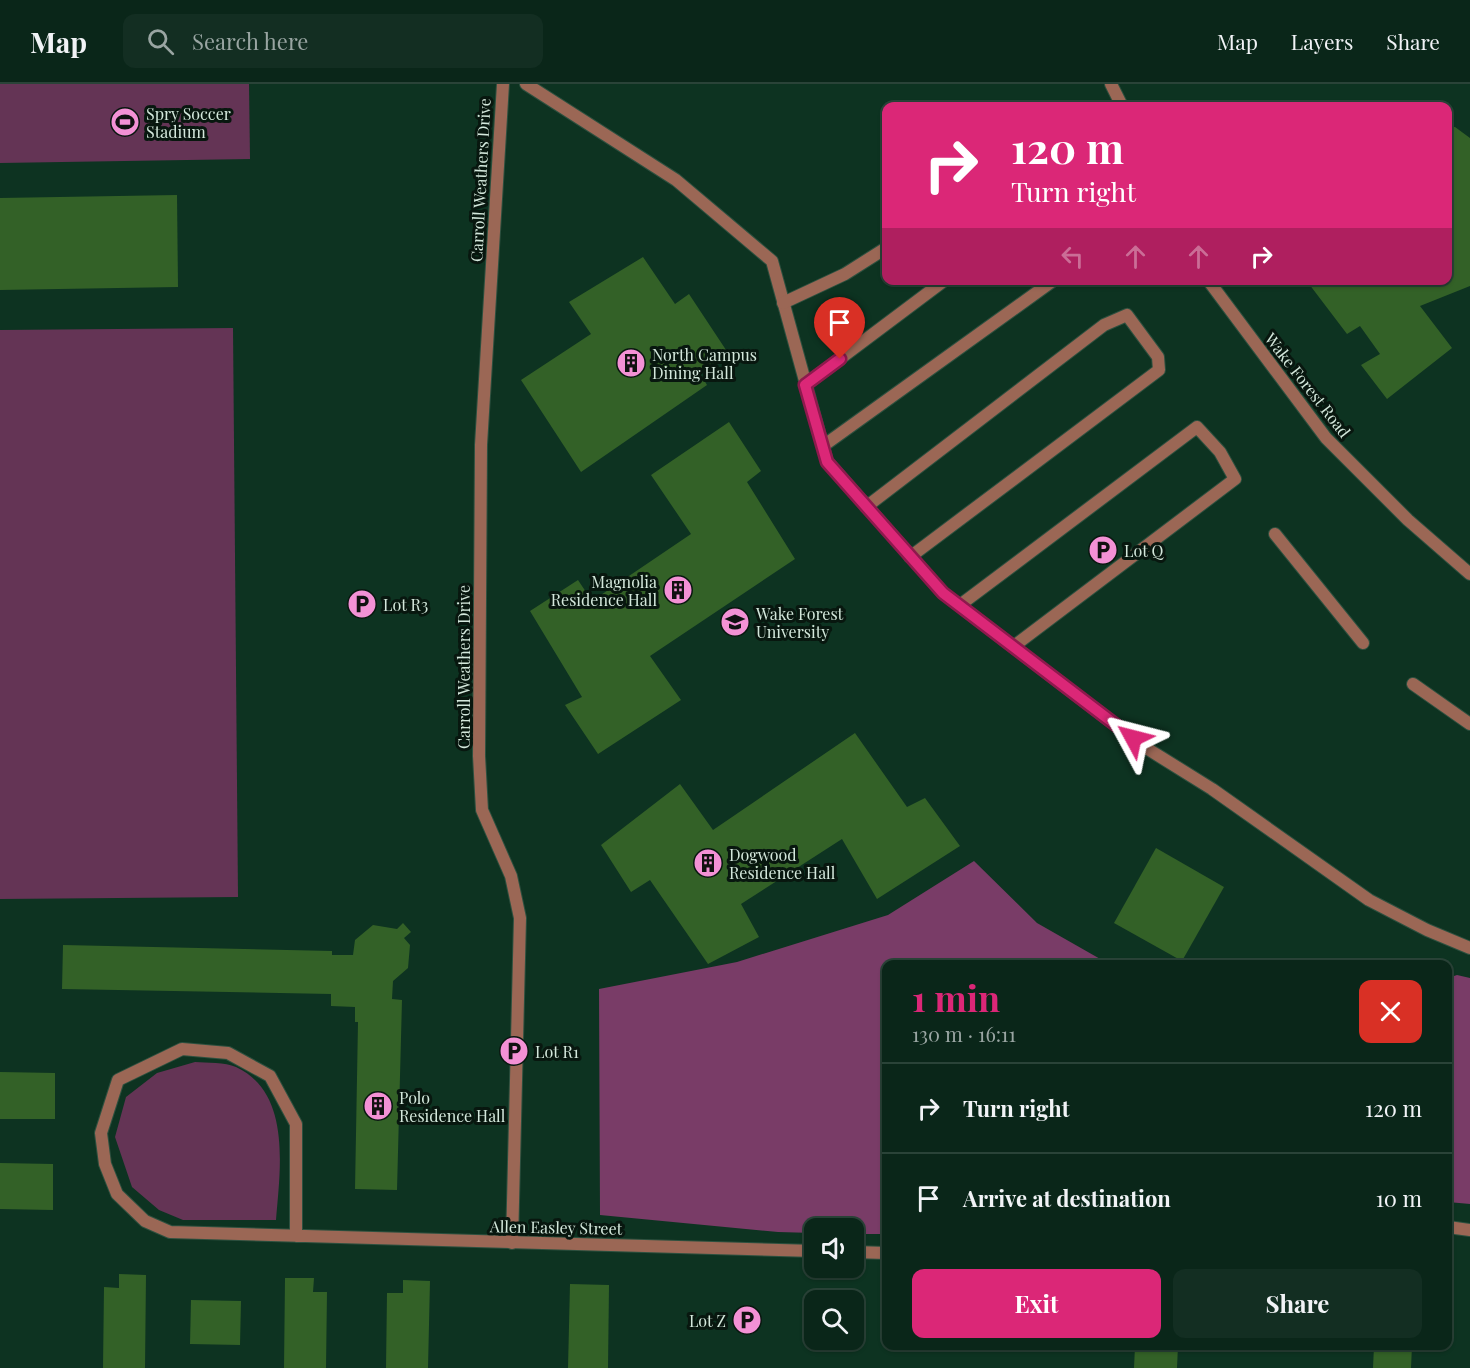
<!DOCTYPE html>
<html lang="en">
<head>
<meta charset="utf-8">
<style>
	:root { --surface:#0a2619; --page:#132e22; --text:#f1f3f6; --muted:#99a5a2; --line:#2a4338; --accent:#db2777 }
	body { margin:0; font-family:"Playfair Display",serif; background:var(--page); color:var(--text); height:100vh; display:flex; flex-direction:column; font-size:22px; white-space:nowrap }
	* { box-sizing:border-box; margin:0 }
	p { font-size:20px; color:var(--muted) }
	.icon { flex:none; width:33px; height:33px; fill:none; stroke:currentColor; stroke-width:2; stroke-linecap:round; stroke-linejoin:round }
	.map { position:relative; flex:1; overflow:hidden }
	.sheet { position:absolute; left:882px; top:876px; width:570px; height:390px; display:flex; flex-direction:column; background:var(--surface); border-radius:12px; box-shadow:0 2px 4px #0004,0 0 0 2px var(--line) }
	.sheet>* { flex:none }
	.banner { position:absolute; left:882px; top:18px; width:570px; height:183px; border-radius:12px; box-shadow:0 2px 4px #0004,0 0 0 2px var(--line); background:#db2777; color:#fff; overflow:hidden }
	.controls { position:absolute; left:804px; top:1134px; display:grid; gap:12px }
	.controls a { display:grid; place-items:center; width:60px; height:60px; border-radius:12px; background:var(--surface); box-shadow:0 2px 4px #0004,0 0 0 2px var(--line); font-size:30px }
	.pin { position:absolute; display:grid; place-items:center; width:51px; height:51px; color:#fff; margin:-62px -26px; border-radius:50% 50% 50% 0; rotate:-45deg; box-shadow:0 0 6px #0007 }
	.pin .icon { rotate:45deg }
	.me { position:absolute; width:66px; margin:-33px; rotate:308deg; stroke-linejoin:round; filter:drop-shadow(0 0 4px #0008) }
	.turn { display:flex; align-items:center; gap:21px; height:126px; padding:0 30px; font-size:27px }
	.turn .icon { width:78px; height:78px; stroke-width:2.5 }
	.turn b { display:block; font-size:42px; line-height:51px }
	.lanes { display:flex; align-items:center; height:57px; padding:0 30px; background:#0003; justify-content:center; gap:30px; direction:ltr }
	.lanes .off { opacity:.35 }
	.round { display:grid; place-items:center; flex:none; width:63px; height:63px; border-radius:12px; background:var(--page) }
	.headline { display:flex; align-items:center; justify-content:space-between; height:102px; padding:0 30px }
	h1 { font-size:36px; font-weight:700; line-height:45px; color:var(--accent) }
	.button { display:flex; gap:12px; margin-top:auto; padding:12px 30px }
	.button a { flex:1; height:69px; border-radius:12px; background:var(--accent); color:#fff; font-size:24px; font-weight:700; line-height:69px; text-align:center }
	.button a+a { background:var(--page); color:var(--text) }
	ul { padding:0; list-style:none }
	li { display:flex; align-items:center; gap:18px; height:90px; padding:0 30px; border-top:2px solid var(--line) }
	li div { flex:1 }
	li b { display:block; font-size:22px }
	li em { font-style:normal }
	header { display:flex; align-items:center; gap:36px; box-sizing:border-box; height:84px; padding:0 30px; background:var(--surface); border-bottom:2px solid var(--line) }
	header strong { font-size:28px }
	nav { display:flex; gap:33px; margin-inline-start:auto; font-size:21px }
	.search { width:420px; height:54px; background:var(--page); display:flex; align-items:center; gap:15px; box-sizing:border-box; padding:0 21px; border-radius:12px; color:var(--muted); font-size:22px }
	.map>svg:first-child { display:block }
	.green { fill:#643455 }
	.forest { fill:#793c67 }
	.building { fill:#336127 }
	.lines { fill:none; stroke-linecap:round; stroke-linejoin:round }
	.lane-casing { stroke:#2d503f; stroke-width:14 }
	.street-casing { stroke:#2d503f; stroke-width:14 }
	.lane { stroke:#9b6755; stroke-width:12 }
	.street { stroke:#9b6755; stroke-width:12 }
	.route-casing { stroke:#8e194d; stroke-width:15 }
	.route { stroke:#db2777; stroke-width:10 }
	.labels { text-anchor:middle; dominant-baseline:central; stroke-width:6; stroke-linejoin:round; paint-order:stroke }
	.poi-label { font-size:16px; fill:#d4e8dc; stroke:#08170f; text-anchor:start }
	.street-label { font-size:16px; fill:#d4e8dc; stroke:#08170f }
</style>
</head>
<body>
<header>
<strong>Map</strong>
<div class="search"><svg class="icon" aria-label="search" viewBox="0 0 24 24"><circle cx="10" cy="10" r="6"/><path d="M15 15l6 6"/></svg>Search here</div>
<nav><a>Map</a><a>Layers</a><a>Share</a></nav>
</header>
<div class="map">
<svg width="1470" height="1284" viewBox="0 0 1470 1284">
	<rect width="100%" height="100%" fill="#0d3321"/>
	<!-- green -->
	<g class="green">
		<polygon points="0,0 249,0 250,75 0,79"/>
		<polygon points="233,244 238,813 0,815 0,246"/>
		<path d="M195 978C207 979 225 978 236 983 292 1009 280 1086 276 1136H183L159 1126 132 1103 115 1053 126 1013 157 989Z"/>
	</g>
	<!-- forest -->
	<g class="forest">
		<polygon points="974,777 1037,839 1109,880 886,880 886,1150 854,1150 854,1144 814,1144 814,1149 778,1148 600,1131 599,905 737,878 888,831"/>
		<polygon points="1457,891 1470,894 1470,1120 1448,1118 1448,894"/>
	</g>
	<!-- building -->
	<g class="building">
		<polygon points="1448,43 1455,43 1470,54 1470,202 1420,222 1452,264 1387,315 1361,281 1380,270 1360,242 1347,250 1306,196 1448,196"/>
		<polygon points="177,111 178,203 0,206 0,114"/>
		<polygon points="643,173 675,220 689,210 730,272 698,286 707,301 581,388 521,296 591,250 569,218"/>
		<polygon points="729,338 761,387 747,398 795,475 650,572 681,616 598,670 565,621 582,613 530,527 578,496 592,517 691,450 651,391"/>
		<polygon points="855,649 907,723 925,714 960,762 877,815 842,755 741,820 759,853 708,880 650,796 631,808 601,761 680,700 713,746"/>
		<polygon points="1156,764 1224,803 1182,877 1114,839"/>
		<polygon points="403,839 411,848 404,854 410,861 408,884 393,897 392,915 402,916 397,1106 355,1105 358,938 355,938 355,923 331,922 331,910 62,905 63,861 332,867 332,871 353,871 355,856 373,841 397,845"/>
		<polygon points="0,988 55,989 55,1035 0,1035"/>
		<polygon points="0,1079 53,1080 53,1126 0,1125"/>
		<polygon points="119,1190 146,1191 145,1284 103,1284 104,1203 119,1204"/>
		<polygon points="285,1194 314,1194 313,1208 327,1208 326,1284 284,1284"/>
		<polygon points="403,1196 430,1197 428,1284 386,1284 387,1209 403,1209"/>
		<polygon points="570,1200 609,1201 608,1284 568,1284"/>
		<polygon points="191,1216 241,1217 240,1261 190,1260"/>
		<polygon points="1135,1262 1178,1262 1177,1284 1134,1284"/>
		<polygon points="1374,1262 1412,1262 1411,1284 1373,1284"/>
	</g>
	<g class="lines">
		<!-- lane casing -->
		<g class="lane-casing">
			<g id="lane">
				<polyline points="526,0 676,96 772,177 827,377 943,509 1143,662 1212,705 1369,816 1427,846 1470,864"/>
				<polyline points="783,219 845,190 886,164"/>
				<polyline points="805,301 945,196"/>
				<polyline points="823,362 1054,196"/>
				<polyline points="866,423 1104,241 1127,231 1158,273 1159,286 910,473"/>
				<polyline points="1275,450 1363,559"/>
				<polyline points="960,521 1197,343 1220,368 1235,395 1014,562"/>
				<polyline points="1413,600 1470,640"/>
			</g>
		</g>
		<!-- street casing -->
		<g class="street-casing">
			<g id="street">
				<polyline points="503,0 481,361 479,672 482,726 511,792 520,834 512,1159"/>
				<polyline points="1111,0 1122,22"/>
				<polyline points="1208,196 1326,354 1408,436 1470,490"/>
				<polyline points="1448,1143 1470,1146"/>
				<polyline points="296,1152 296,1040 270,992 228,969 182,965 118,996 101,1049 105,1080 117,1110 145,1137 170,1148 814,1167"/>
				<polyline points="854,1168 886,1169"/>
			</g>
		</g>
		<!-- lane -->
		<use href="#lane" class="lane"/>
		<!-- street -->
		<use href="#street" class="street"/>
	</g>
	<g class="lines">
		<!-- route casing -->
		<g class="route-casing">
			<polyline id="route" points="840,275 805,301 827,378 943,509 1133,654"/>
		</g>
		<!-- route -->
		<use href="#route" class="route"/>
	</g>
	<!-- icons -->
	<defs>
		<g id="stadium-disc" transform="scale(1.5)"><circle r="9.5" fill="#f391d5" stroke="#08170f"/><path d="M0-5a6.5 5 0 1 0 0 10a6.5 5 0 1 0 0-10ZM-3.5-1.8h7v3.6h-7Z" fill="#111"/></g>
		<g id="building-disc" transform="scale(1.5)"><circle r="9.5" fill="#f391d5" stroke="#08170f"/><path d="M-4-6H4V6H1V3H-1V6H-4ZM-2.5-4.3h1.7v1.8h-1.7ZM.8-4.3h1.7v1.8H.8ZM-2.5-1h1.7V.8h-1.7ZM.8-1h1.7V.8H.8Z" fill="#111"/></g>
		<g id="parking-disc" transform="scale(1.5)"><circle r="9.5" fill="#f391d5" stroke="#08170f"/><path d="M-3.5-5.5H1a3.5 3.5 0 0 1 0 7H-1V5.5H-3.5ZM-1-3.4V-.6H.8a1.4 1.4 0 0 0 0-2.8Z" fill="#111"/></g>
		<g id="university-disc" transform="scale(1.5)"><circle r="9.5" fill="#f391d5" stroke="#08170f"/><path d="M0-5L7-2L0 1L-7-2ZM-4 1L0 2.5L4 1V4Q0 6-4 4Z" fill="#111"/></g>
	</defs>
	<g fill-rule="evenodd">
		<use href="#stadium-disc" x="125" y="38"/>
		<use href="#building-disc" x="631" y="279"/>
		<use href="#parking-disc" x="1103" y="466"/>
		<use href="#building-disc" x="678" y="506"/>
		<use href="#parking-disc" x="362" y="520"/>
		<use href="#university-disc" x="735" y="538"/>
		<use href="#building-disc" x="708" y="779"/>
		<use href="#parking-disc" x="514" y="967"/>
		<use href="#building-disc" x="378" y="1022"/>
		<use href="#parking-disc" x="747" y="1236"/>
	</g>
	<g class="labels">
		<!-- poi labels -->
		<g class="poi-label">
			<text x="146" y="29">Spry Soccer<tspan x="146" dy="18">Stadium</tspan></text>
			<text x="652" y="270">North Campus<tspan x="652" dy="18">Dining Hall</tspan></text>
			<text x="1124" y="466">Lot Q</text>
			<text x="657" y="497" text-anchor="end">Magnolia<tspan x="657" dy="18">Residence Hall</tspan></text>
			<text x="383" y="520">Lot R3</text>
			<text x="756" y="529">Wake Forest<tspan x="756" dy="18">University</tspan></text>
			<text x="729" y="770">Dogwood<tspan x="729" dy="18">Residence Hall</tspan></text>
			<text x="535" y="967">Lot R1</text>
			<text x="399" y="1013">Polo<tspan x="399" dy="18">Residence Hall</tspan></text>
			<text x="726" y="1236" text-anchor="end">Lot Z</text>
		</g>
		<!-- street labels -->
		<g class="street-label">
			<text transform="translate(480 96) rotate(-87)">Carroll Weathers Drive</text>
			<text transform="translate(1308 301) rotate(52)">Wake Forest Road</text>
			<text transform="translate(463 583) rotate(-90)">Carroll Weathers Drive</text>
			<text transform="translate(556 1143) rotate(1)">Allen Easley Street</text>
		</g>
	</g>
</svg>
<div class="controls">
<a><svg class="icon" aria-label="sound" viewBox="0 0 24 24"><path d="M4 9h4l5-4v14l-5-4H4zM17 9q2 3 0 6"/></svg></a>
<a><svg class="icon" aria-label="search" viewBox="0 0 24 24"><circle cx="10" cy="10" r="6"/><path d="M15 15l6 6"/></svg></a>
</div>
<div class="pin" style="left:840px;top:275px;background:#d93025"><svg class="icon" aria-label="arrive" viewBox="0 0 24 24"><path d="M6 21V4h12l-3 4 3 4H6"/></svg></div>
<svg class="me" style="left:1133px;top:654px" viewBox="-20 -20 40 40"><path d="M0-17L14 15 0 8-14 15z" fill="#db2777" stroke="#fff" stroke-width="4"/></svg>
<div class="banner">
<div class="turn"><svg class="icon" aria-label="right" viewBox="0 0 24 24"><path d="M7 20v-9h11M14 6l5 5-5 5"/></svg><div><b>120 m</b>Turn right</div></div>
<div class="lanes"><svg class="icon off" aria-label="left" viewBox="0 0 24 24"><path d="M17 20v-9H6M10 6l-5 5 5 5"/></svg><svg class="icon off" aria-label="ahead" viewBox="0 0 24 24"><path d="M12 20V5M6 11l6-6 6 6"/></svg><svg class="icon off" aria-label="ahead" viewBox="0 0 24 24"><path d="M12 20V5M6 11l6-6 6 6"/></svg><svg class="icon" aria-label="right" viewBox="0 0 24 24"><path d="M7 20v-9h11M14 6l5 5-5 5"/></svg></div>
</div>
<section class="sheet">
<div class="headline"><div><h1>1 min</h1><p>130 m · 16:11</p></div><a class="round" style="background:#d93025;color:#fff"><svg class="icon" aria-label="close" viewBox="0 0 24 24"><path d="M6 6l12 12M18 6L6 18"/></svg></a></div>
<ul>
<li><svg class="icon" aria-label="right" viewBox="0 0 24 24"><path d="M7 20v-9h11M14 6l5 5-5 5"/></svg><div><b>Turn right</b></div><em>120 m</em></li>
<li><svg class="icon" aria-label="arrive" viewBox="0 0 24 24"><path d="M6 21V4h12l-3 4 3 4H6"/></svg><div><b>Arrive at destination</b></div><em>10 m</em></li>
</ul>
<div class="button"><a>Exit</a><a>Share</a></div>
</section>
</div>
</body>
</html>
